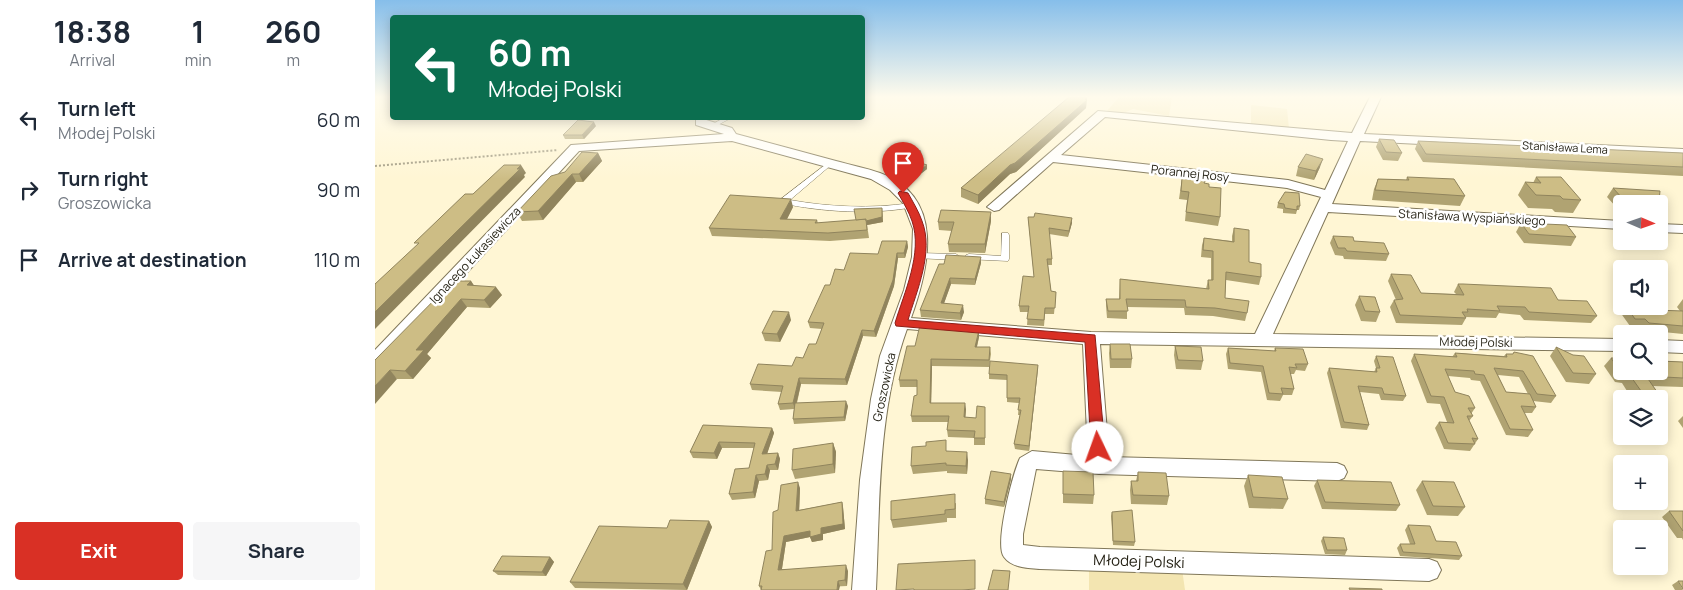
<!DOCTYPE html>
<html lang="en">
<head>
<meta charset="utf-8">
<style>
	:root { --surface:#fff; --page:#f6f6f7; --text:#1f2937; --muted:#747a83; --accent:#d93025 }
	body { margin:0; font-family:Manrope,sans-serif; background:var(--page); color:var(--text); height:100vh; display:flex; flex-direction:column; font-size:19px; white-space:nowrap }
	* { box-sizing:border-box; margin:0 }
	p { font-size:16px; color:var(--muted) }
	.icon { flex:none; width:28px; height:28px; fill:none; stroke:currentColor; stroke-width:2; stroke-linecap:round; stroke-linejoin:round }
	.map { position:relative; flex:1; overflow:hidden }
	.sheet { display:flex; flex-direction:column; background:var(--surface); width:375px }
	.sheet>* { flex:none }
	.banner { position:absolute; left:15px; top:15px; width:475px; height:105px; border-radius:5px; box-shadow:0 2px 12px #0003; background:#0b6e4f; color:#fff; overflow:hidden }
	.needle { width:32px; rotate:92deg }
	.fabs { position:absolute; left:1238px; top:195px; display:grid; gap:10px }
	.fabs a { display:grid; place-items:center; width:55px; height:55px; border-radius:5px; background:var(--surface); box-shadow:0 2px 12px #0003; font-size:25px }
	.pin { position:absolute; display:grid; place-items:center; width:42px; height:42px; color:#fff; margin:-51px -21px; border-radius:50% 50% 50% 0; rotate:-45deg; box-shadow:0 0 5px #0007 }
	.pin .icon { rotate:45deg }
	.me { position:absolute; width:55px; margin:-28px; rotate:357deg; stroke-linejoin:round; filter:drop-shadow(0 0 4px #0008) }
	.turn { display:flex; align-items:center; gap:18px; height:105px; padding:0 15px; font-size:22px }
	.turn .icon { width:65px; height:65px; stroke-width:2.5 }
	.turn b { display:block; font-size:35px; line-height:42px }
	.eta { display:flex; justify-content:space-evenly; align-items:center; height:85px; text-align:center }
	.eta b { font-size:30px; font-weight:700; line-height:35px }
	.action { display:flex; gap:10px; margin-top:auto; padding:10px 15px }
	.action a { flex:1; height:58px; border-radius:5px; background:var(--accent); color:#fff; font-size:20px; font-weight:700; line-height:58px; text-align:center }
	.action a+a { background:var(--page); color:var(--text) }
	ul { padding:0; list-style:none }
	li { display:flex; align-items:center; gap:15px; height:70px; padding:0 15px }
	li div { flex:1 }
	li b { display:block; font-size:19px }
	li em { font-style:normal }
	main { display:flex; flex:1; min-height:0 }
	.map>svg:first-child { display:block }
	.green { fill:#f3e5b1 }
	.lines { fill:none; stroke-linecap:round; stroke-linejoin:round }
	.service-casing { stroke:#807759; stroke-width:1 }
	.minor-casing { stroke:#807759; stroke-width:2 }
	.path { stroke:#9f987f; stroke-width:2; stroke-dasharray:2 2; stroke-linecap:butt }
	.service { fill:#fff; fill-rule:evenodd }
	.minor { fill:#fff; fill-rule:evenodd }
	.wall { fill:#b0a372; fill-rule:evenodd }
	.shaded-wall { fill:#90845d }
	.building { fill:#cdbd85; stroke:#90845d }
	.route { fill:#d93025; stroke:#8d1f18 }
	.labels { text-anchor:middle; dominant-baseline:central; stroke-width:5; stroke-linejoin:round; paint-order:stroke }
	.far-street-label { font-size:11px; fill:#211e11; stroke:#fff }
	.street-label { font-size:12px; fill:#211e11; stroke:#fff }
	.near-street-label { font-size:15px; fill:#211e11; stroke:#fff }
</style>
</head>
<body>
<main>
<section class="sheet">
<div class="eta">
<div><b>18:38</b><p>Arrival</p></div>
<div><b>1</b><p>min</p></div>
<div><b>260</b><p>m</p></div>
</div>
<ul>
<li><svg class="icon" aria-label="left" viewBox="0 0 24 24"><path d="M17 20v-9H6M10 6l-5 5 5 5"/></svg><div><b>Turn left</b><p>Młodej Polski</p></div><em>60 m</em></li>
<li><svg class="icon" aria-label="right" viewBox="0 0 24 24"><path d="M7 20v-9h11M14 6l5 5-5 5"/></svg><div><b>Turn right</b><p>Groszowicka</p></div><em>90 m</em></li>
<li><svg class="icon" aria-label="arrive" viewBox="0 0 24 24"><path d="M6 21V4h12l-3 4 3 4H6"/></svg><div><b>Arrive at destination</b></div><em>110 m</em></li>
</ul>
<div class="action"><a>Exit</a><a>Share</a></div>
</section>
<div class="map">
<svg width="1308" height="590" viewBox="0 0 1308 590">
	<rect width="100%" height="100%" fill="#fff6d4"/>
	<!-- green -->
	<g class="green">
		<polygon points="744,97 797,97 794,116 758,109 748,113 732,111"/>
		<polygon points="876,105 912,109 914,129 876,125"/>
		<polygon points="806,562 810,590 714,590 714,569"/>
	</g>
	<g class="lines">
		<!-- service casing -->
		<g class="service-casing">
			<g id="service">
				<polygon points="349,118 356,118 339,127 335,127 334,126"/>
				<path d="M454 162 457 164 456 165 415 200C454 207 496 209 536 203L540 205 539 207C498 215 446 212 406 203V199Z"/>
				<polygon points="627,233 633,233 634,235 634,259 633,261 591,259 590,257 591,255 594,254 626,256"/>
				<polygon points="544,253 581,254 585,257 581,260 541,258 540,256 541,254"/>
			</g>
		</g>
		<!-- minor casing -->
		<g class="minor-casing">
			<g id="minor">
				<path d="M995 97H1006L989 134 1308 149V157L985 141 957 204 1246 221V229L953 212 898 334 1246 339V351L725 344 734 457 962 463 969 466 972 472 969 478 962 481 724 474 661 469 648 534V545L665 547 1054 559 1062 562 1066 570 1062 578 1054 581 665 569C653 568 637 568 629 557 619 544 638 473 645 458L657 451 713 456 708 344 532 329C502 412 505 504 501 590H477L485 480 496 399 505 356 529 290 537 257 538 229 528 203 515 190 496 179 357 141 204 151 6 366 0 368V350L196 145 349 134 321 125V119L325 118 357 128 361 134C394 143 428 152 461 161 475 165 491 168 505 173 571 197 554 268 536 318L716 332 880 334 946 197 912 188 678 162 624 210 619 211 612 207 723 111 977 133ZM730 117 956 140 973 141 950 190 913 180 686 155Z"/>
				<polygon points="1284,224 1308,225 1308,233 1284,232"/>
				<polygon points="1284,340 1308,341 1308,353 1284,352"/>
			</g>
		</g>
		<!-- path -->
		<polyline class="path" points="0,166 183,150"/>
		<!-- service -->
		<use href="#service" class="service"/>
		<!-- minor -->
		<use href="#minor" class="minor"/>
	</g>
	<!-- wall -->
	<g class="wall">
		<polygon points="712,97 711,108 641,172 635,174 603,204 586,197 586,188"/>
		<polygon points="221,126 209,139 190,139 188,135"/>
		<polygon points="1004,139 1027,153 1023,161 1008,160 1001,147"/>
		<polygon points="1043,141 1308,153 1308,176 1048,162 1040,149"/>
		<polygon points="223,153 227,161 208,182 201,182 168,220 147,221 142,212"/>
		<polygon points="547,157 541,161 552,165 552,169 539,179 527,175 527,171 529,169 517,165 516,158"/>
		<polygon points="923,167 945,167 939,180 921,176"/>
		<polygon points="1032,177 1090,196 1085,206 997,200 999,189 1003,179 1031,180"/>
		<polygon points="1161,177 1206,200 1198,213 1180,212 1177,209 1153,208 1143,195 1150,182 1158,183"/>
		<polygon points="807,178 829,183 834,187 845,217 843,226 810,221 812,200 804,199"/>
		<polygon points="1238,188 1284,201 1282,204 1246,204 1246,208 1242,208 1232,197"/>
		<polygon points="903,203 925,206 924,210 922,210 921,214 908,213 908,209 902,208"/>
		<polygon points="418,207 412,219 442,220 443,223 481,220 507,208 508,222 492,225 494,238 455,241 337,236 334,228"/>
		<polygon points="653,217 697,223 693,237 674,234 677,259 677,265 673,265 676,291 681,292 679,314 670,314 669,326 652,325 653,312 645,312 644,306 659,277"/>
		<polygon points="616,221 610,253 574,252 573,244 577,231 564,230 563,222"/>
		<polygon points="1146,223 1201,237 1196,246 1149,243 1141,232"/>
		<polygon points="859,228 874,262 886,277 884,285 851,280 850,298 872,313 870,321 838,316 810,315 809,308 752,307 752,319 732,318 731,306 731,299 744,299 745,279 831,289 833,280 836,280 836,258 826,257 827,245 829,238 857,241 857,236"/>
		<polygon points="958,236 979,241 1014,254 1011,261 969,259 968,256 960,255 955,243"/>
		<polygon points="532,241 533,247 530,258 523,258 519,286 501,337 488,336 472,385 426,384 422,403 473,406 470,421 419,424 418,419 419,409 405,410 403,404 407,392 377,390 375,384 417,366 428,358 441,344 447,329 435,328 433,322 455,285 469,270"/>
		<polygon points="606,263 600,285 576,284 569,303 589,312 586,320 546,317 545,310 569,264"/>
		<polygon points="1016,274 1046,293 1081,294 1079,292 1083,284 1183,300 1222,316 1216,323 1149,320 1145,315 1124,313 1121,318 1090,317 1091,318 1087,325 1021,323 1015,307 1019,300 1021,300 1013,281"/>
		<polygon points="96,281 99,286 127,295 115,308 92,307 52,354 56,358 38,379 22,379 0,360"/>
		<polygon points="984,296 1005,312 1001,322 986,321 980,305"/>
		<polygon points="1308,299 1308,334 1268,330 1265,326 1255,326 1245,312 1249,306 1270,306 1279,310 1305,311 1302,307"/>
		<polygon points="416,320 405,342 390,341 387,333"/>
		<polygon points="604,337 602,347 615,347 616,354 614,367 557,366 556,403 591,409 590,417 601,418 610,413 610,445 599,445 599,438 573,437 572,430 573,422 537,422 536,416 542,395 542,387 525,387 524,380 540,346"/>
		<polygon points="735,344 757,359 756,368 735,368 734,353"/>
		<polygon points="800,346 828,361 826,370 801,369 799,355"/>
		<polygon points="1181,347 1221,374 1214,384 1191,382 1175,356"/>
		<polygon points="853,348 899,351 900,348 933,364 930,371 921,370 919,374 915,374 919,389 917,395 908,395 905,401 892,400 886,372 853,369 851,354"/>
		<path d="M1139 352 1181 396 1176 403 1158 401 1161 407 1157 413H1149L1158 430 1153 437 1131 435 1105 381 1096 380 1095 378 1073 376 1080 392 1100 408 1096 414 1098 416 1094 421 1103 439 1095 451 1069 449 1060 428 1064 422H1072L1065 404 1052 403 1036 361 1039 354 1077 357 1080 353 1129 356 1131 354H1138ZM1123 375 1144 377 1153 394 1131 392Z"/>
		<polygon points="1001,356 1031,396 1028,401 1006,400 1004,394 985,392 994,425 992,430 966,428 952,373 954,368 999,372 1001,368 999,361"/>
		<polygon points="1236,358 1308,362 1308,387 1277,386 1287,399 1284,402 1284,399 1257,399 1247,383 1240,382 1229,366"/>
		<polygon points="663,365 654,451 640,449 639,444 645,415 643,415 644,403 632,402 632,380 614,379 614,374"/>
		<polygon points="1308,416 1308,428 1303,421"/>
		<polygon points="328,425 397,428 399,433 392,454 403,453 405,459 403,470 395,470 393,480 384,481 380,498 357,500 354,494 374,468 379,448 347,448 342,459 318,458 315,452"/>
		<polygon points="458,443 461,452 460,473 420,479 417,470"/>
		<polygon points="572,451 593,460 592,474 572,473 572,471 538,474 536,466"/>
		<polygon points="688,471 719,495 718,504 688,503"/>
		<polygon points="763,472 794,496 792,505 756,504 755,490 756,481 761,481"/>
		<polygon points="636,474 636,479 629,507 610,504 610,499"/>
		<polygon points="873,475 913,499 908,509 874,508 869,486"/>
		<polygon points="942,480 1025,505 1021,511 947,509 939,486"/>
		<polygon points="1047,481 1090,507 1083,516 1052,515 1041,490"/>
		<polygon points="425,488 424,510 467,502 468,507 470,529 448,534 448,540 437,542 435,537 411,542 407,569 473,571 472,586 386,590 384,586 397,550 403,510"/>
		<polygon points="581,503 581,518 572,518 572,522 518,528 516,520"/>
		<polygon points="1294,511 1308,511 1308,540 1307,538 1302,538 1287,517"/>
		<polygon points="737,512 760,542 759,546 738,545 736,516"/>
		<polygon points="334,521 337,527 312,590 200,588 195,582 292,528"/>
		<polygon points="1033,525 1061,541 1087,556 1084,560 1025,556 1022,548 1025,544 1035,544 1030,530"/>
		<polygon points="948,537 972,550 970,555 950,554 946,541"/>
		<polygon points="175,557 179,562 171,576 123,575 118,571"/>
		<polygon points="1303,581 1308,590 1300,590 1297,585"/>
	</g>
	<!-- shaded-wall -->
	<g class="shaded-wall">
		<polygon points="712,97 711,108 641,172 635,174 603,204 603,195 635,165"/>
		<polygon points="219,122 221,126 209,139 207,135"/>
		<polygon points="546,151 547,157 530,169 529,163"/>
		<polygon points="223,153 227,161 208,182 204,174"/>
		<polygon points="948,159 945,167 939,180 941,171"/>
		<polygon points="146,165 151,173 149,175 150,177 0,329 0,312"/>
		<polygon points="552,165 552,169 539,179 539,175"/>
		<polygon points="197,174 201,182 168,220 163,211"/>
		<polygon points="416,199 418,207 408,227 405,219"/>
		<polygon points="507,208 508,222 492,225 494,238 491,219"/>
		<polygon points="616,212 616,221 610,253 610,244"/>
		<polygon points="697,218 697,223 693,237 694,231"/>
		<polygon points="532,241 533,247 530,258 529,253"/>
		<polygon points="522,253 523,258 519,286 501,337 499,331"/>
		<polygon points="606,257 606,263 600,285 600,279"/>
		<polygon points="575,278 576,284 567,309 566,303"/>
		<polygon points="96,281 102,290 92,285"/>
		<polygon points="121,287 127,295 115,308 109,300"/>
		<polygon points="86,299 92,307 52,354 56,358 38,379 30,371 41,350"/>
		<polygon points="588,305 589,312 586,320 585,313"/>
		<polygon points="414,312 416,320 405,342 402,334"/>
		<polygon points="487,330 488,336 472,385 470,379"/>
		<polygon points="604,330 604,337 600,354 600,347"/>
		<polygon points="556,359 557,366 556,410 555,403"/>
		<polygon points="663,365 663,369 654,451 654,446"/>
		<polygon points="15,370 22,379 0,404 0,386"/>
		<polygon points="424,378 426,384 420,409 418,403"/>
		<polygon points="471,401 473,406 470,421 469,417"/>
		<polygon points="590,403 591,409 590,424 589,417"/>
		<polygon points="397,428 399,433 390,460 387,454"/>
		<polygon points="344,442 347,448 342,459 339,453"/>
		<polygon points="458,443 461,452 460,473 458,464"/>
		<polygon points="592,452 593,460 592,474 591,466"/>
		<polygon points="403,453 405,459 403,470 400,464"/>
		<polygon points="392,465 395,470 393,480 390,474"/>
		<polygon points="636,474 636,479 629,507 629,502"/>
		<polygon points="381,475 384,481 380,498 378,492"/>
		<polygon points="423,482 425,488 424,516 421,511"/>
		<polygon points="467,502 468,507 470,529 448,534 448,540 437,542 435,537 411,542 406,575 403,570 409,536 446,528"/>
		<polygon points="334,521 337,527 312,590 308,584"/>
		<polygon points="175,557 179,562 171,576 167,572"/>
		<polygon points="471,565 473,571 472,586 470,580"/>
		<polygon points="463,581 465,586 464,590 462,590"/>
	</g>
	<!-- building -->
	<g class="building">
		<polygon points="694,97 712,97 710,99 712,100 640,163 635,165 603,195 586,188"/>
		<polygon points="203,120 219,122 207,135 188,135"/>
		<polygon points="1004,139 1019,140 1027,153 1011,152"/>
		<polygon points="1043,141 1308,153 1308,167 1051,154"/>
		<polygon points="532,147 546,151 529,163 516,158"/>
		<polygon points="207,152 223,153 204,174 197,174 163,211 142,212 176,176 190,172"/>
		<polygon points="931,154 948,159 941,171 923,167"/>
		<polygon points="540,161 552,165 539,175 527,171"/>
		<polygon points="129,165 146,165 142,169 145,169 0,312 0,284 44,243 39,243 90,194 98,194"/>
		<polygon points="1032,177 1079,179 1090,196 1000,190 1003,179 1034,180"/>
		<polygon points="1161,177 1186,177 1206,200 1188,199 1185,196 1161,195 1150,182 1166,183"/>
		<polygon points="807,178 830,181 829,183 834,184 834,187 846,188 845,217 811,212 814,192 806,191"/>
		<polygon points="1238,188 1285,191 1284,201 1248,199"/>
		<polygon points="910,192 924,193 925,206 922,206 922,210 910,208 909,204 903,203"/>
		<polygon points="355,195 416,199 405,219 442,220 440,223 491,219 492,230 453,233 334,228"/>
		<polygon points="507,208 507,217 491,221 491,219 481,220 479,209"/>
		<polygon points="566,210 616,212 610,244 573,244 579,222 563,222"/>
		<polygon points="660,213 697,218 694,231 674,228 677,259 672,259 676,291 681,292 680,308 670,308 669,320 652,319 654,306 644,306 648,276 659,277 653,217 659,217"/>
		<polygon points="1146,223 1192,225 1201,237 1154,234"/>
		<polygon points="859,228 874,230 874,262 886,264 886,277 851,272 850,298 874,301 872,313 840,308 811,307 810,300 751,299 753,311 733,311 731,299 745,299 745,279 834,289 833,280 838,280 838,251 828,250 829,238 859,242"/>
		<polygon points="958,236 978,237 979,241 1009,243 1014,254 972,251 970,248 963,248"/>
		<polygon points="507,241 532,241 529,253 522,253 518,280 499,331 487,330 470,379 424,378 418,403 403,404 408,386 375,384 383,364 417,366 421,357 428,358 434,344 441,344 449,323 433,322 450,285 455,285 460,269 469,270 475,253 503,254"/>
		<polygon points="571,255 606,257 600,279 575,278 566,303 588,305 585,313 545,310 564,264 569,264"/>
		<polygon points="1016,274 1036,275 1046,293 1089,295 1083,284 1088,284 1176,288 1183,300 1212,301 1222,316 1154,312 1150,307 1122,306 1125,311 1092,309 1093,312 1087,312 1091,318 1025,315 1019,300 1028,299"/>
		<polygon points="78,281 96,281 92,285 121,287 109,300 86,299 41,350 49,350 30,371 15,370 0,386 0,360"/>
		<polygon points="984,296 1000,297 1005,312 990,311"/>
		<polygon points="1251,306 1277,307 1279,310 1308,311 1308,326 1274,323 1270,319 1260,319"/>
		<polygon points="398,311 414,312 402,334 387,333"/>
		<polygon points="545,325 604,330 600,347 615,347 614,360 556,359 555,403 590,403 589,417 601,418 602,406 610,407 610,438 599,438 600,431 572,430 574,416 536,416 539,396 542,395 542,380 524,380 532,346 540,346"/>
		<polygon points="735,344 755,344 757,359 736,359"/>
		<polygon points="800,346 826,347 828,361 803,360"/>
		<polygon points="1181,347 1198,355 1209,356 1221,374 1198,373"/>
		<polygon points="853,348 901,351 900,348 928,349 933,364 920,364 922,368 914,367 919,389 906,388 908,394 894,393 888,366 855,363"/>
		<polygon points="1139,352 1158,356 1181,396 1162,394 1148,371 1119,368 1131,392 1155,394 1161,407 1146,406 1158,430 1135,429 1109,375 1100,374 1099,371 1070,369 1080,392 1094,396 1100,408 1093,408 1098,416 1092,416 1103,439 1097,438 1100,444 1073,443 1064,422 1079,423 1069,397 1056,396 1039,354 1082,357 1080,353 1132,357 1131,354 1138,354"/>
		<polygon points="1001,356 1018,357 1031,396 1009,394 1007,388 983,386 994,425 969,422 954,368 1002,372 1001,368 1005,368"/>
		<polygon points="1236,358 1246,358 1246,371 1284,371 1284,361 1308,362 1308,378 1271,376 1287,399 1271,398 1254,374 1247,374"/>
		<polygon points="615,361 663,365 654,446 639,444 646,410 643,410 645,398 632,398 632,375 614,374"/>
		<polygon points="471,401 469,417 418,419 420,403"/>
		<polygon points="328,425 397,428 387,454 403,453 400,464 392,465 390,474 381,475 378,492 354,494 360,469 374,468 380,443 344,442 339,453 315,452"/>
		<polygon points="571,440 571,451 592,452 591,466 571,465 571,463 536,466 537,447 551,446 551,442"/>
		<polygon points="458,443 458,464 417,470 418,449"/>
		<polygon points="616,471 636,474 629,502 610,499"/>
		<polygon points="688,471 718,472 719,495 688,494"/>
		<polygon points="763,472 791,473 794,496 758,495 756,481 763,481"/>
		<polygon points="873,475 907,477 913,499 878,497"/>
		<polygon points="942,480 1016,482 1025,505 950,502"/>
		<polygon points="1047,481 1079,482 1090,507 1058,506"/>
		<polygon points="423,482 421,511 467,502 468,524 446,528 446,534 435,537 435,531 409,536 403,570 471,565 470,580 463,581 462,590 386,590 387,586 384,586 391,551 397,550 398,512 403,510 406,485"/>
		<polygon points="580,494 580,509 570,510 570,514 516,520 516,501"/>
		<polygon points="757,510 760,542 738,541 737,512"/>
		<polygon points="1294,511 1308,511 1308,531"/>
		<polygon points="295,520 334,521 308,584 195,582 224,526 292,528"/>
		<polygon points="1033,525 1055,526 1061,541 1081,542 1087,556 1028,552 1025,544 1040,544"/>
		<polygon points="948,537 969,538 972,550 952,550"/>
		<polygon points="127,556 175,557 167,572 118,571"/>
		<polygon points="600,560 600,589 587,590 539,590 539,589 521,590 523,564"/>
		<polygon points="618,570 635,571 633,590 613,590"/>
		<polygon points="1303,581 1308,581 1308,589"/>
		<polygon points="974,588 1007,589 1007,590 975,590"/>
	</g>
	<!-- sky -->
	<linearGradient id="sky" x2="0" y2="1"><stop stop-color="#86beea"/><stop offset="0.54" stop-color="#fffbec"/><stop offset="1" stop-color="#fffbec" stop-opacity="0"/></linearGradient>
	<rect width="1308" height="179" fill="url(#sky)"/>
	<!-- route -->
	<path class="route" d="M525 191 533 193C538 202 544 212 547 221 559 252 542 290 533 320L720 335 730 448 728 452H718L716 448 710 342 521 326 520 323C529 293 548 253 537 221 534 212 528 202 523 193Z"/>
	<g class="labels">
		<!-- far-street labels -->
		<g class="far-street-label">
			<text transform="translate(1190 147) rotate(3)">Stanisława Lema</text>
		</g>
		<!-- street labels -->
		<g class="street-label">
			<text transform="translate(815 173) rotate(6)">Porannej Rosy</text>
			<text transform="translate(1097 217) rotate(3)">Stanisława Wyspiańskiego</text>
			<text transform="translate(100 255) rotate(-47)">Ignacego Łukasiewicza</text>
			<text transform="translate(1101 342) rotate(1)">Młodej Polski</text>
			<text transform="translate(509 387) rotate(-78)">Groszowicka</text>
		</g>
		<!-- near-street labels -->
		<g class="near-street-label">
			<text transform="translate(764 561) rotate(2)">Młodej Polski</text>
		</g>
	</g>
</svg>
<div class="fabs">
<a><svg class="needle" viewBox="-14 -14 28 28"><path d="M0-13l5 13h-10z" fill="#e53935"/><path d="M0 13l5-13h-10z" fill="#747a83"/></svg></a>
<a><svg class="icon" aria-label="sound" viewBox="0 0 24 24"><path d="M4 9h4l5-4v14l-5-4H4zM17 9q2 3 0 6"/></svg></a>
<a><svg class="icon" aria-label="search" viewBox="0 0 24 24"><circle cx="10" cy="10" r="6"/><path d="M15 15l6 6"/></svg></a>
<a><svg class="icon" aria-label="layers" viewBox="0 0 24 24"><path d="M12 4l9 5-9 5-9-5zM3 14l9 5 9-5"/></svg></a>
<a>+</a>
<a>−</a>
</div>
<div class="pin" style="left:528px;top:193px;background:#d93025"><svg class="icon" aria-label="arrive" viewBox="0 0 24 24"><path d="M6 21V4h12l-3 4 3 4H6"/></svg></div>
<svg class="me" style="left:723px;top:448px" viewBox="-20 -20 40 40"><circle r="19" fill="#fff"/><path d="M0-13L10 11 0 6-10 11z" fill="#d93025"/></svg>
<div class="banner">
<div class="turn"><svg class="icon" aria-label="left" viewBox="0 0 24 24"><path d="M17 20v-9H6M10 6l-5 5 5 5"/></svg><div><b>60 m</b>Młodej Polski</div></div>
</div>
</div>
</main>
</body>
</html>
